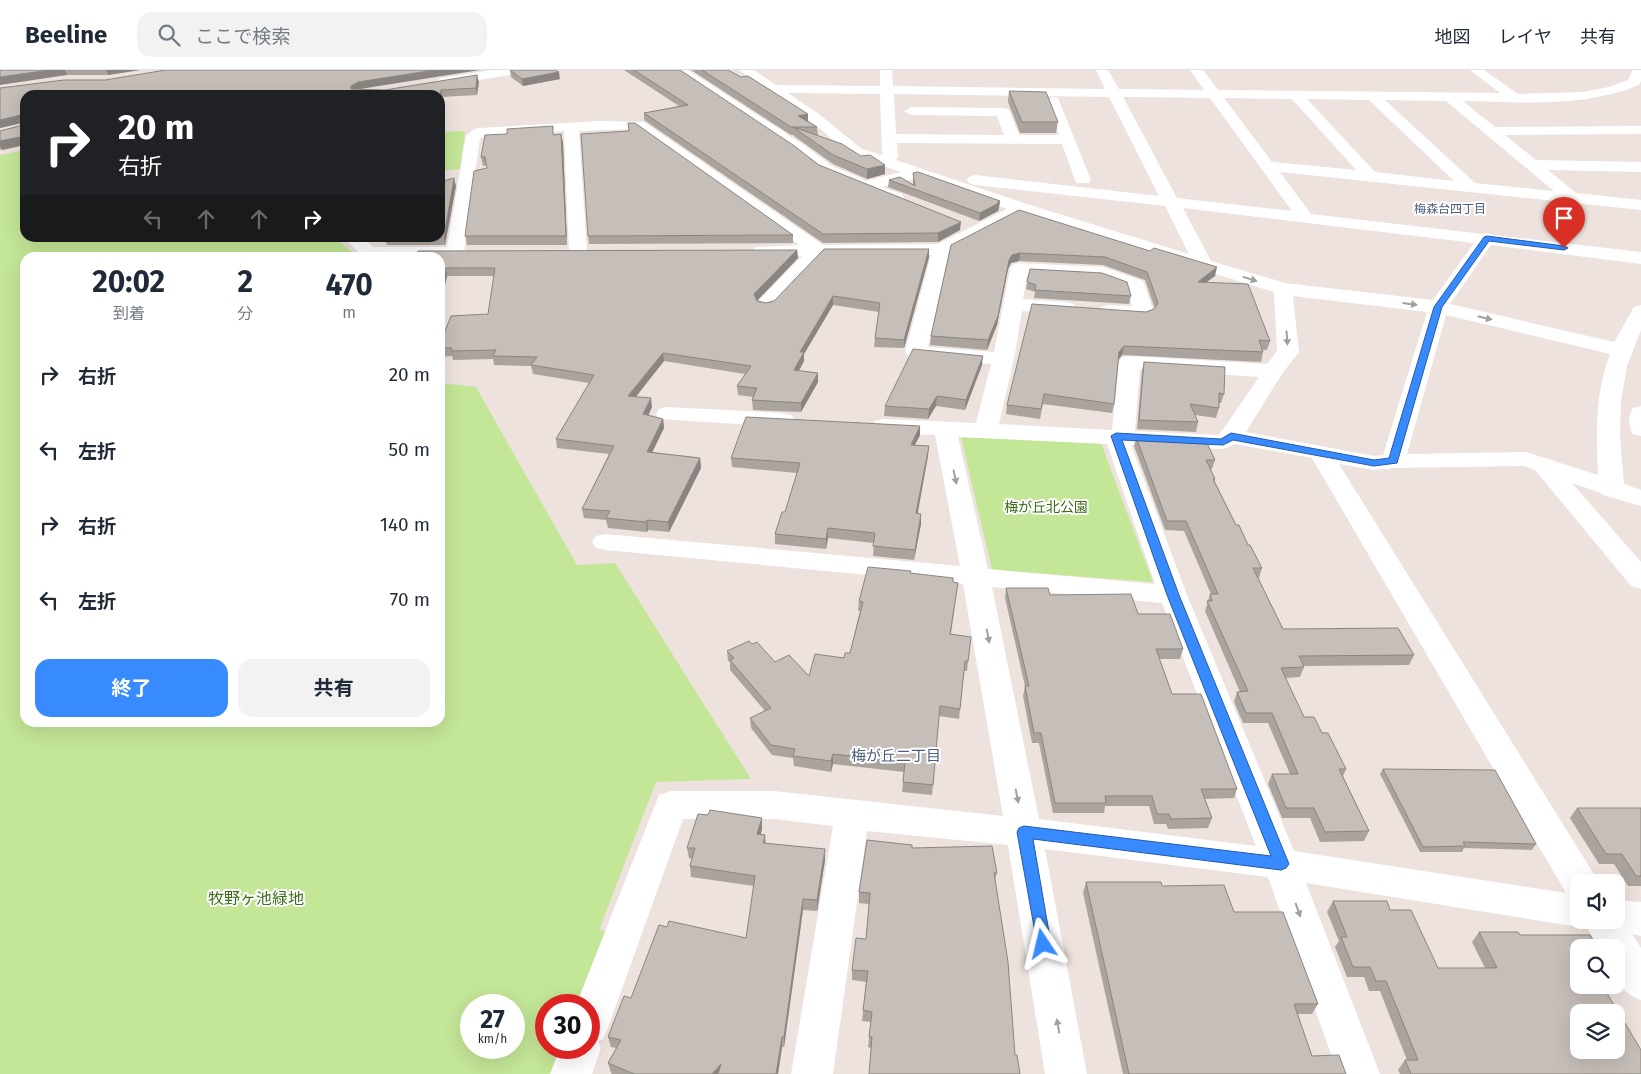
<!DOCTYPE html>
<html lang="ja">
<head>
<meta charset="utf-8">
<style>
	:root { --surface:#fff; --page:#f2f2f3; --text:#1f2937; --muted:#747a83; --line:#e0e1e3; --accent:#388bff }
	body { margin:0; font-family:"Fira Sans","Noto Sans JP",sans-serif; background:var(--page); color:var(--text); height:100vh; display:flex; flex-direction:column; font-size:19px; white-space:nowrap }
	* { box-sizing:border-box; margin:0 }
	p { font-size:16px; color:var(--muted) }
	.icon { flex:none; width:28px; height:28px; fill:none; stroke:currentColor; stroke-width:2; stroke-linecap:round; stroke-linejoin:round }
	.map { position:relative; flex:1; overflow:hidden }
	.drawer { position:absolute; left:20px; top:182px; width:425px; height:475px; display:flex; flex-direction:column; background:var(--surface); border-radius:15px; box-shadow:0 5px 20px #0002 }
	.drawer>* { flex:none }
	.top-card { position:absolute; left:20px; top:20px; width:425px; height:152px; border-radius:15px; box-shadow:0 5px 20px #0002; background:#202124; color:#fff; overflow:hidden }
	.tools { position:absolute; left:1570px; top:804px; display:grid; gap:10px }
	.tools a { display:grid; place-items:center; width:55px; height:55px; border-radius:10px; background:var(--surface); box-shadow:0 5px 20px #0002; font-size:25px }
	.speed { position:absolute; left:460px; top:924px; display:flex; gap:10px; font-size:25px; font-weight:700; text-align:center }
	.speed>* { display:grid; place-content:center; width:65px; height:65px; border-radius:50%; background:var(--surface); box-shadow:0 5px 20px #0002; line-height:1 }
	.speed small { font-size:12px; font-weight:400 }
	.speed .limit { border:8px solid #d22; background:#fff; color:#111 }
	.pin { position:absolute; display:grid; place-items:center; width:42px; height:42px; color:#fff; margin:-51px -21px; border-radius:50% 50% 50% 0; rotate:-45deg; box-shadow:0 0 5px #0007 }
	.pin .icon { rotate:45deg }
	.me { position:absolute; width:55px; margin:-28px; rotate:350deg; stroke-linejoin:round; filter:drop-shadow(0 0 4px #0008) }
	.turn { display:flex; align-items:center; gap:18px; height:105px; padding:0 15px; font-size:22px }
	.turn .icon { width:65px; height:65px; stroke-width:2.5 }
	.turn b { display:block; font-size:35px; line-height:42px }
	.lanes { display:flex; align-items:center; height:48px; padding:0 15px; background:#0003; justify-content:center; gap:25px; direction:ltr }
	.lanes .off { opacity:.35 }
	.eta { display:flex; justify-content:space-evenly; align-items:center; height:85px; text-align:center }
	.eta b { font-size:30px; font-weight:700; line-height:35px }
	.button { display:flex; gap:10px; margin-top:auto; padding:10px 15px }
	.button a { flex:1; height:58px; border-radius:15px; background:var(--accent); color:#fff; font-size:20px; font-weight:700; line-height:58px; text-align:center }
	.button a+a { background:var(--page); color:var(--text) }
	ul { padding:0; list-style:none }
	li { display:flex; align-items:center; gap:15px; height:75px; padding:0 15px }
	li div { flex:1 }
	li b { display:block; font-size:19px }
	li em { font-style:normal }
	header { display:flex; align-items:center; gap:30px; box-sizing:border-box; height:70px; padding:0 25px; background:var(--surface); border-bottom:1px solid var(--line) }
	header strong { font-size:24px }
	nav { display:flex; gap:28px; margin-inline-start:auto; font-size:18px }
	.search { width:350px; height:45px; background:var(--page); display:flex; align-items:center; gap:12px; box-sizing:border-box; padding:0 18px; border-radius:15px; color:var(--muted); font-size:19px }
	.map>svg:first-child { display:block }
	.green { fill:#c4e697; fill-rule:evenodd }
	.lines { fill:none; stroke-linecap:round; stroke-linejoin:round }
	.minor { fill:#fff; fill-rule:evenodd }
	.wall { fill:#aaa39e }
	.shaded-wall { fill:#8b8581 }
	.building { fill:#c6beb8; stroke:#8b8581; fill-rule:evenodd }
	.oneway { fill:#a0a0a0 }
	.route { fill:#388bff; stroke:#245aa6 }
	.labels { text-anchor:middle; dominant-baseline:central; stroke-width:4; stroke-linejoin:round; paint-order:stroke }
	.far-neighbourhood-label { font-size:12px; fill:#495f7e; stroke:#fff }
	.park-label { font-size:14px; fill:#3c6c18; stroke:#fff }
	.neighbourhood-label { font-size:15px; fill:#495f7e; stroke:#fff }
	.near-park-label { font-size:16px; fill:#3c6c18; stroke:#fff }
</style>
</head>
<body>
<header>
<strong>Beeline</strong>
<div class="search"><svg class="icon" aria-label="search" viewBox="0 0 24 24"><circle cx="10" cy="10" r="6"/><path d="M15 15l6 6"/></svg>ここで検索</div>
<nav><a>地図</a><a>レイヤ</a><a>共有</a></nav>
</header>
<div class="map">
<svg width="1641" height="1004" viewBox="0 0 1641 1004">
	<rect width="100%" height="100%" fill="#ede2dd"/>
	<!-- green -->
	<g class="green">
		<polygon points="465,61 460,99 440,101 440,62"/>
		<path d="M25 80V168H335L358 187 25 188V652H440V313L476 317 577 495 615 493 751 709 656 712 599 860 609 862 582 935H546V978H567L557 1004H0V85ZM471 935H514V978H471Z"/>
		<polygon points="961,367 1101,373 1153,512 992,500"/>
	</g>
	<g class="lines">
		<!-- minor -->
		<g class="minor">
			<polygon points="492,0 522,0 516,4 441,16 434,12 441,8"/>
			<path d="M673 0H688L804 75 832 96 863 109 865 111 901 102 852 85 809 50 739 0H754L776 15 880 16V0H892L893 16 1105 19 1096 0H1108L1119 19 1204 20 1190 0H1203L1218 20 1500 23 1470 0H1484L1518 24 1583 22 1609 17 1628 10 1633 0H1641V11L1639 15C1583 38 1522 32 1463 31L1495 57 1641 56V64L1505 65 1536 90 1641 92V102L1548 100 1576 123 1641 130V140L1280 102 1311 144 1483 164 1487 163 1494 165 1641 182V194L1491 175 1450 234 1614 272 1634 237 1641 235V260L1627 296 1621 331 1620 366 1624 414 1641 420V436L1603 425 1601 423 1572 413 1641 492V519L1631 516 1535 400 1524 396 1393 398 1374 400 1339 394 1592 801 1597 812H1579V850H1616V830L1641 832V866L1632 864 1641 878V930C1614 920 1616 903 1616 878H1598L1586 855 1579 857 1306 813 1380 1004H1338L1268 807 1045 779 1087 1004H1045L1008 775 867 761 833 1004H791L833 756 774 749H683L609 955 603 969 598 971 601 978 592 1004H550L560 978H589V935H576L659 725 671 721H774L1003 746 963 514 605 480 596 478 592 472 596 466 605 464 960 496 935 365 883 363 875 361 871 356 875 351 883 349 976 353 991 294 916 288 909 286 905 282 931 185 823 186 773 238 766 240 759 238 756 234 759 230 802 186H761L755 185 752 181 755 177 799 175 636 59 579 61 587 182 584 186 578 187 572 186 569 182 564 61 480 68 464 183 461 187 455 188 369 187 363 186 343 168H362L374 177H447L466 66 474 59 479 58 599 51 644 52 823 175 938 174 1007 139 918 108 882 117 902 124 904 128 902 132 896 133 859 119 857 117 820 102 794 81ZM788 23 880 24 882 85 862 79 819 44ZM894 24 1109 27 1159 126 975 105 969 107 967 110 969 113 975 115 1165 136 1189 184 1027 134 896 90 898 87 897 73 1062 74 1075 110 1077 113H1089L1091 110 1058 28 1053 27 1046 31 1059 65H1019L1010 42 1008 39 1003 38 911 37 904 41 911 45 997 46 1004 65 896 64ZM1123 27 1210 28 1292 141 1177 128ZM1224 28 1292 29 1356 100 1272 92ZM1307 29 1369 30 1454 111 1375 102ZM1385 30 1446 31 1554 121 1475 113ZM1183 138 1474 173 1433 230 1285 213 1211 191ZM1022 144 1274 222 1277 281 1267 294 1130 286 1122 287 1119 292 1112 360 999 354 1014 289 1022 241 1067 244 1074 242 1077 238 1074 234 1067 232 1023 229 1027 205 1101 209 1127 218 1132 236 1108 235 1101 237 1098 241 1101 245 1144 249 1151 247 1154 243 1143 211 1103 197 1019 193 1012 195 1010 199 994 282 928 277 949 182ZM1293 226 1427 242 1383 385 1374 386 1246 362 1282 304 1299 282ZM1446 245 1610 284C1595 323 1596 364 1598 405L1526 382 1407 384ZM1140 299 1259 307 1222 361 1218 365 1135 361ZM958 367 1107 374 1155 514 988 499ZM1235 374 1312 388 1566 823 1294 781 1187 525 1131 375 1223 379ZM992 517 1162 533 1256 776 1039 749Z"/>
			<path d="M1641 336V366L1633 364C1628 357 1628 345 1633 338Z"/>
			<polygon points="667,337 783,343 791,345 795,350 791,355 783,357 659,349 656,344 659,339"/>
		</g>
	</g>
	<!-- wall -->
	<g class="wall">
		<polygon points="0,0 140,0 108,5 67,5"/>
		<polygon points="510,0 560,9 523,16 511,7"/>
		<polygon points="624,0 680,0 819,95 960,160 938,172 823,173 644,50 644,43 679,36"/>
		<polygon points="691,0 728,0 817,57 818,65 816,65 885,104 867,109 833,94 794,66 794,65 791,65"/>
		<polygon points="479,12 477,25 442,27 25,25 25,75 2,80 0,79 0,61 23,55 23,53 0,58 0,18 385,20"/>
		<polygon points="1009,21 1058,52 1056,63 1020,63 1008,32"/>
		<polygon points="561,64 563,73 567,175 467,175 465,166 487,98 487,95 483,96 481,87 554,65"/>
		<polygon points="913,103 1000,131 999,139 998,141 979,151 888,117 889,110 913,115"/>
		<polygon points="440,112 456,116 445,175 387,175 385,168 440,168"/>
		<polygon points="1019,140 1215,206 1206,212 1270,271 1267,280 1262,280 1263,282 1261,292 1122,285 1118,290 1114,334 1112,343 1043,334 1040,349 1006,344 1007,335 1146,242 1155,239 1145,210 1103,195 1019,191 1011,193 1008,199 997,255 987,280 930,275 931,266"/>
		<polygon points="793,165 793,173 589,174 588,166"/>
		<polygon points="929,179 929,187 904,278 874,277 875,268 879,242 833,235 804,284 804,291 799,301 818,303 818,312 801,342 753,340 752,330 753,327 738,325 737,316 745,304 664,291 636,327 652,337 648,346 663,349 664,358 652,382 700,388 701,398 669,462 648,460 647,462 608,458 606,450 584,448 582,439 609,384 557,378 556,369 589,313 533,304 531,296 494,295 493,289 453,290 452,286 440,287 440,274 488,244 494,206 447,206 442,228 440,229 440,188 797,180 798,188 757,230 766,233"/>
		<polygon points="1030,199 1131,226 1129,234 1034,228 1035,222 1026,219"/>
		<polygon points="1144,292 1224,324 1221,333 1219,333 1219,338 1216,348 1195,345 1198,352 1196,362 1137,359 1142,301"/>
		<polygon points="982,295 965,340 936,336 928,349 884,346 885,336"/>
		<polygon points="920,356 920,365 915,375 928,386 917,443 921,444 921,454 914,490 873,486 874,473 828,468 826,479 775,474 775,464 785,442 797,403 732,397 731,388"/>
		<polygon points="1136,367 1215,390 1212,399 1210,399 1215,409 1215,412 1236,455 1262,498 1259,508 1258,508 1283,559 1414,585 1409,595 1303,596 1304,597 1300,607 1285,608 1304,647 1322,663 1346,699 1343,706 1369,761 1364,771 1320,772 1310,748 1282,748 1268,714 1272,704 1290,704 1268,653 1243,653 1234,632 1237,622 1240,622 1205,541 1210,524 1211,524 1184,461 1165,460 1134,376"/>
		<polygon points="911,503 958,513 951,564 970,577 967,601 964,601 959,649 939,646 932,725 902,722 904,702 833,694 831,702 794,696 793,688 772,685 751,658 750,648 765,641 730,600 730,592 728,591 727,581 752,574 775,592 809,606 844,588 850,583 860,541 858,541 859,531"/>
		<polygon points="1006,518 1050,525 1138,544 1183,579 1180,589 1159,589 1172,624 1237,719 1234,728 1205,729 1212,748 1208,758 1168,759 1166,754 1154,754 1149,736 1105,736 1104,743 1053,743 1039,673 1032,673 1023,626 1025,616 1005,528"/>
		<polygon points="1383,699 1536,774 1532,780 1464,778 1462,782 1420,782 1380,704"/>
		<polygon points="1577,738 1641,738 1641,816 1628,816 1614,794 1599,794 1570,748"/>
		<polygon points="708,745 762,748 762,759 761,764 765,765 766,773 825,790 817,841 803,840 784,977 782,977 778,1004 612,1004 611,1003 608,993 616,978 611,977 608,967 631,928 667,857 746,868 754,816 691,807 690,796 692,789 689,788 687,778"/>
		<polygon points="912,778 997,803 995,810 871,978 868,977 871,952 862,951 866,912 852,910 852,900 866,869 869,834 859,833 859,822"/>
		<polygon points="1086,812 1162,816 1234,842 1318,934 1312,944 1297,944 1312,986 1346,1004 1123,1004 1083,823"/>
		<polygon points="1333,831 1390,840 1438,898 1485,898 1472,872 1479,862 1520,865 1579,915 1607,915 1603,916 1641,1004 1400,1004 1398,1000 1405,990 1407,990 1380,921 1369,921 1364,907 1347,907 1335,877 1339,871 1327,842"/>
	</g>
	<!-- shaded-wall -->
	<g class="shaded-wall">
		<polygon points="50,0 65,0 67,5 0,15 0,7"/>
		<polygon points="106,0 140,0 108,5"/>
		<polygon points="435,0 480,0 360,19 351,19 351,16 358,12"/>
		<polygon points="559,2 560,9 523,16 522,9"/>
		<polygon points="477,5 479,12 477,25 476,18"/>
		<polygon points="441,20 442,27 440,51 440,26"/>
		<polygon points="808,44 808,52 798,46"/>
		<polygon points="21,45 25,52 0,58 0,50"/>
		<polygon points="561,64 563,73 567,175 566,166"/>
		<polygon points="20,67 24,75 2,80 0,76 0,71"/>
		<polygon points="885,95 885,104 867,109 867,99"/>
		<polygon points="454,108 456,116 445,175 444,167"/>
		<polygon points="1000,131 998,141 979,151 980,143"/>
		<polygon points="961,152 960,160 938,172 938,163"/>
		<polygon points="929,179 929,187 904,278 904,270"/>
		<polygon points="797,180 798,188 755,233 754,224"/>
		<polygon points="1020,183 1019,191 1011,193 1008,199 997,255 987,280 988,270 1009,190 1012,185"/>
		<polygon points="1217,197 1215,206 1196,220 1198,212"/>
		<polygon points="445,198 447,206 442,228 440,220"/>
		<polygon points="833,226 833,235 804,284 804,291 794,309 794,300 800,282"/>
		<polygon points="1124,276 1122,285 1117,292 1119,282"/>
		<polygon points="663,283 664,291 629,335 628,326"/>
		<polygon points="983,286 982,295 965,340 966,330"/>
		<polygon points="818,303 818,312 801,342 801,333"/>
		<polygon points="937,326 936,336 928,349 929,339"/>
		<polygon points="651,328 652,337 644,354 643,344"/>
		<polygon points="663,349 664,358 648,391 647,382"/>
		<polygon points="920,356 920,365 910,384 911,375"/>
		<polygon points="929,376 928,386 916,453 916,443"/>
		<polygon points="700,388 701,398 669,462 668,452"/>
		<polygon points="921,444 921,454 914,490 915,480"/>
		<polygon points="647,450 648,460 647,462 646,452"/>
		<polygon points="828,458 828,468 826,479 826,469"/>
		<polygon points="833,684 833,694 831,702 831,691"/>
		<polygon points="762,748 762,759 758,774 757,764"/>
		<polygon points="825,779 825,790 817,841 817,830"/>
		<polygon points="803,829 803,840 784,977 784,967"/>
		<polygon points="782,967 782,977 778,1004 776,1004"/>
		<polygon points="721,994 722,1004 712,1004"/>
	</g>
	<!-- building -->
	<g class="building">
		<polygon points="0,0 50,0 0,7"/>
		<polygon points="166,0 435,0 358,12 351,16 351,19 385,20 477,5 476,18 441,20 440,26 25,25 25,69 20,67 0,71 0,61 23,55 23,46 21,45 0,50 0,18 64,10 105,10"/>
		<polygon points="510,0 555,0 559,2 522,9"/>
		<polygon points="634,0 680,0 793,75 819,95 961,152 938,163 823,164 644,43 688,35"/>
		<polygon points="702,0 728,0 741,7 748,6 808,44 798,46 817,57 791,57"/>
		<polygon points="1009,21 1046,22 1058,52 1022,52"/>
		<polygon points="628,53 635,53 793,165 588,166 581,64 629,61"/>
		<polygon points="553,56 553,65 561,64 566,166 465,166 474,101 487,98 485,87 481,87 485,65 507,64 507,59"/>
		<polygon points="793,57 842,74 861,86 870,85 885,95 867,99 833,85"/>
		<polygon points="918,102 1000,131 997,133 999,133 980,143 889,110 900,107 915,116 913,103"/>
		<polygon points="454,108 444,167 440,167 440,112"/>
		<polygon points="1019,140 1150,181 1154,178 1217,197 1198,212 1248,214 1270,271 1259,270 1263,282 1124,276 1119,282 1114,334 1044,324 1041,339 1007,335 1032,234 1146,242 1154,239 1158,233 1147,202 1105,187 1020,183 1012,185 1009,190 998,246 988,270 931,266 951,175"/>
		<polygon points="824,179 929,179 904,270 875,268 880,233 833,226 800,282 804,282 794,300 818,303 801,333 752,330 757,318 737,316 751,296 663,283 628,326 651,328 643,344 663,349 647,382 700,388 668,452 647,450 646,452 606,448 610,441 582,439 614,376 556,369 594,305 531,295 537,287 493,286 496,280 451,281 452,278 440,278 440,274 451,246 488,244 495,198 445,198 440,220 440,188 416,188 418,181 797,180 754,224 757,231 766,233 774,231"/>
		<polygon points="1030,199 1102,203 1127,212 1131,226 1035,220 1036,215 1027,212"/>
		<polygon points="913,279 983,286 966,330 937,326 929,339 885,336"/>
		<polygon points="1144,292 1225,297 1224,324 1219,323 1219,338 1190,334 1198,352 1139,350"/>
		<polygon points="746,347 920,356 911,375 929,376 916,443 921,444 915,480 873,476 875,463 828,458 826,469 775,464 782,442 785,442 800,393 731,388"/>
		<polygon points="1136,367 1206,371 1215,390 1206,390 1215,409 1213,409 1236,455 1239,455 1248,475 1250,475 1262,498 1253,498 1283,559 1398,558 1414,585 1299,586 1304,597 1281,598 1304,647 1314,647 1322,663 1328,663 1346,699 1339,699 1369,761 1325,762 1314,738 1286,738 1272,704 1298,704 1272,643 1246,643 1237,622 1248,621 1207,531 1212,531 1210,524 1218,524 1186,451 1167,451"/>
		<polygon points="868,497 911,501 910,503 953,508 953,512 958,513 950,564 971,567 968,591 965,591 960,639 940,636 933,715 903,712 905,692 833,684 831,691 793,686 795,679 771,675 750,648 771,638 730,590 734,588 727,581 749,571 752,574 757,572 775,592 789,585 809,606 815,584 844,588 845,583 850,583 863,532 859,531"/>
		<polygon points="1006,518 1048,518 1050,525 1131,524 1138,544 1170,544 1183,579 1156,579 1172,624 1201,624 1237,719 1201,719 1212,748 1171,749 1169,744 1157,744 1152,726 1105,726 1106,733 1055,733 1041,663 1034,663 1025,616 1029,616"/>
		<polygon points="1383,699 1495,700 1536,774 1463,772 1465,776 1423,777"/>
		<polygon points="1577,738 1641,738 1641,806 1636,806 1622,784 1606,784"/>
		<polygon points="710,740 762,748 757,764 765,765 763,773 825,779 817,830 803,829 784,967 782,967 776,1004 718,1004 721,994 712,1004 634,1004 608,993 621,970 608,967 624,926 631,928 659,855 667,857 669,851 746,868 755,806 690,796 695,778 687,778 698,744 708,745"/>
		<polygon points="867,770 912,775 912,778 992,776 997,803 994,803 1008,892 1015,985 1017,985 1020,1004 869,1004 872,967 869,967 872,942 863,940 868,901 852,900 856,868 866,869 870,823 859,822"/>
		<polygon points="1086,812 1161,812 1162,816 1224,815 1234,842 1283,842 1318,934 1294,934 1312,986 1339,985 1346,1004 1129,1004"/>
		<path d="M1333 831H1387L1390 840H1411L1438 898H1497L1479 862H1518L1520 865H1590L1598 878H1579V915H1602L1641 980V1004H1411L1405 990H1418L1386 911H1376L1370 897H1353L1341 867H1347ZM1579 942H1616V980H1579Z"/>
	</g>
	<!-- one-way arrows -->
	<defs><path id="oneway-solid" d="M-6-.8H1V-3.2L6.5 0L1 3.2V.8H-6Z" transform="scale(1.25)"/></defs>
	<g class="oneway">
		<use href="#oneway-solid" transform="translate(1250 209) rotate(17)"/>
		<use href="#oneway-solid" transform="translate(1410 234) rotate(7)"/>
		<use href="#oneway-solid" transform="translate(1485 248) rotate(13)"/>
		<use href="#oneway-solid" transform="translate(1287 268) rotate(86)"/>
		<use href="#oneway-solid" transform="translate(955 407) rotate(78)"/>
		<use href="#oneway-solid" transform="translate(988 566) rotate(79)"/>
		<use href="#oneway-solid" transform="translate(1017 726) rotate(79)"/>
		<use href="#oneway-solid" transform="translate(1298 840) rotate(70)"/>
		<use href="#oneway-solid" transform="translate(1058 956) rotate(-100)"/>
	</g>
	<!-- route -->
	<polygon class="route" points="1487,166 1564,176 1568,178 1564,180 1489,171 1442,237 1397,393 1374,396 1233,370 1223,375 1122,370 1179,525 1289,794 1286,798 1281,800 1033,769 1051,874 1049,879 1043,881 1038,879 1017,762 1019,758 1024,756 1271,786 1167,525 1111,366 1116,363 1221,369 1231,363 1374,390 1389,388 1434,237 1484,167"/>
	<g class="labels">
		<!-- far-neighbourhood labels -->
		<g class="far-neighbourhood-label">
			<text x="1450" y="139">梅森台四丁目</text>
		</g>
		<!-- park labels -->
		<g class="park-label">
			<text x="1046" y="437">梅が丘北公園</text>
		</g>
		<!-- neighbourhood labels -->
		<g class="neighbourhood-label">
			<text x="896" y="686">梅が丘二丁目</text>
		</g>
		<!-- near-park labels -->
		<g class="near-park-label">
			<text x="256" y="828">牧野ヶ池緑地</text>
		</g>
	</g>
</svg>
<div class="tools">
<a><svg class="icon" aria-label="sound" viewBox="0 0 24 24"><path d="M4 9h4l5-4v14l-5-4H4zM17 9q2 3 0 6"/></svg></a>
<a><svg class="icon" aria-label="search" viewBox="0 0 24 24"><circle cx="10" cy="10" r="6"/><path d="M15 15l6 6"/></svg></a>
<a><svg class="icon" aria-label="layers" viewBox="0 0 24 24"><path d="M12 4l9 5-9 5-9-5zM3 14l9 5 9-5"/></svg></a>
</div>
<div class="speed"><div>27<small>km/h</small></div><div class="limit">30</div></div>
<div class="pin" style="left:1564px;top:178px;background:#d93025"><svg class="icon" aria-label="arrive" viewBox="0 0 24 24"><path d="M6 21V4h12l-3 4 3 4H6"/></svg></div>
<svg class="me" style="left:1043px;top:874px" viewBox="-20 -20 40 40"><path d="M0-17L14 15 0 8-14 15z" fill="#388bff" stroke="#fff" stroke-width="4"/></svg>
<div class="top-card">
<div class="turn"><svg class="icon" aria-label="right" viewBox="0 0 24 24"><path d="M7 20v-9h11M14 6l5 5-5 5"/></svg><div><b>20 m</b>右折</div></div>
<div class="lanes"><svg class="icon off" aria-label="left" viewBox="0 0 24 24"><path d="M17 20v-9H6M10 6l-5 5 5 5"/></svg><svg class="icon off" aria-label="ahead" viewBox="0 0 24 24"><path d="M12 20V5M6 11l6-6 6 6"/></svg><svg class="icon off" aria-label="ahead" viewBox="0 0 24 24"><path d="M12 20V5M6 11l6-6 6 6"/></svg><svg class="icon" aria-label="right" viewBox="0 0 24 24"><path d="M7 20v-9h11M14 6l5 5-5 5"/></svg></div>
</div>
<section class="drawer">
<div class="eta">
<div><b>20:02</b><p>到着</p></div>
<div><b>2</b><p>分</p></div>
<div><b>470</b><p>m</p></div>
</div>
<ul>
<li><svg class="icon" aria-label="right" viewBox="0 0 24 24"><path d="M7 20v-9h11M14 6l5 5-5 5"/></svg><div><b>右折</b></div><em>20 m</em></li>
<li><svg class="icon" aria-label="left" viewBox="0 0 24 24"><path d="M17 20v-9H6M10 6l-5 5 5 5"/></svg><div><b>左折</b></div><em>50 m</em></li>
<li><svg class="icon" aria-label="right" viewBox="0 0 24 24"><path d="M7 20v-9h11M14 6l5 5-5 5"/></svg><div><b>右折</b></div><em>140 m</em></li>
<li><svg class="icon" aria-label="left" viewBox="0 0 24 24"><path d="M17 20v-9H6M10 6l-5 5 5 5"/></svg><div><b>左折</b></div><em>70 m</em></li>
</ul>
<div class="button"><a>終了</a><a>共有</a></div>
</section>
</div>
</body>
</html>
